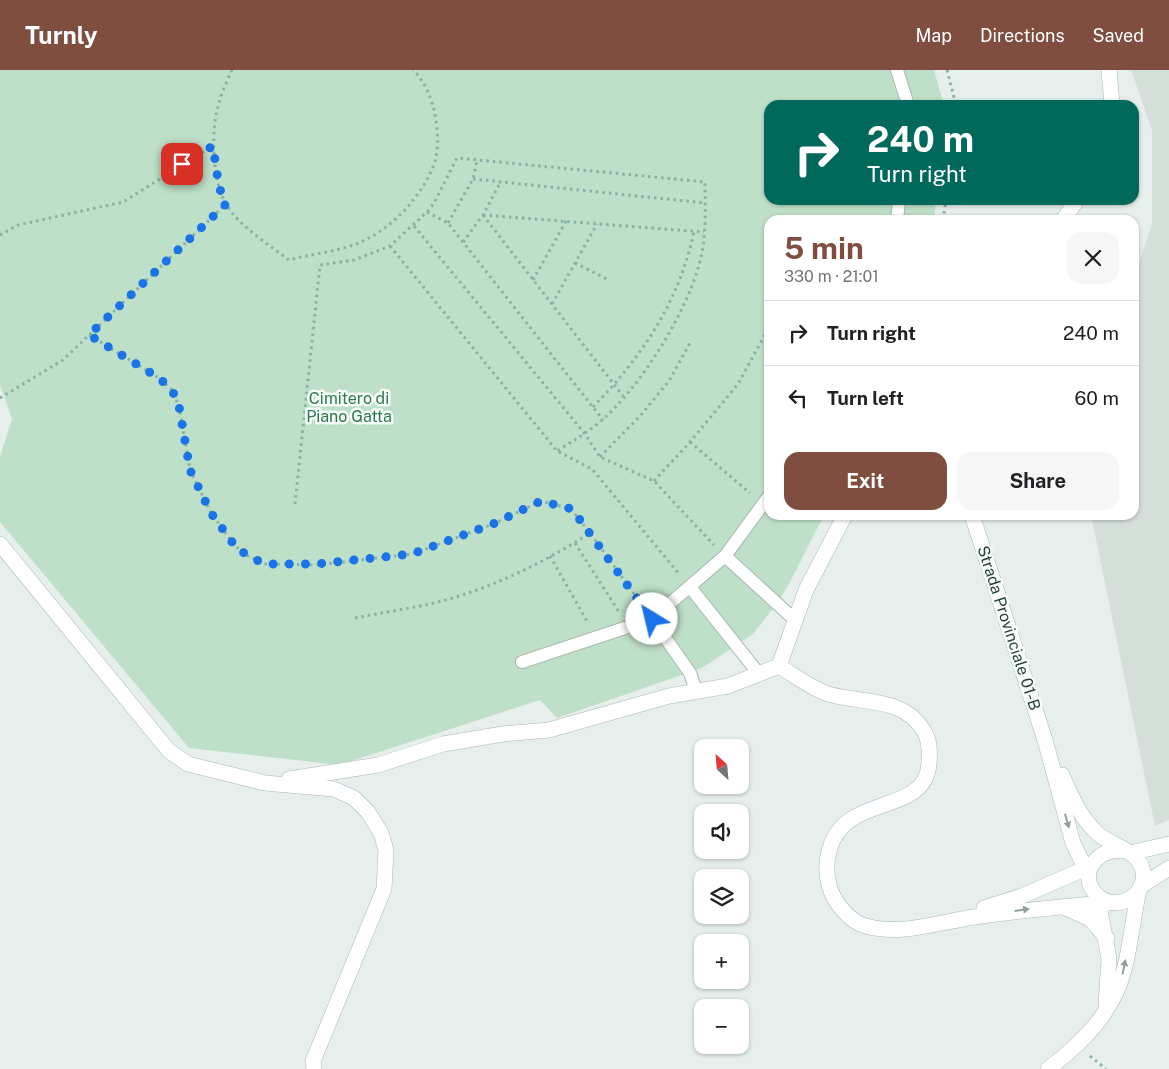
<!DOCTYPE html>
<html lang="en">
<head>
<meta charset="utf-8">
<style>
	:root { --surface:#fff; --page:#f6f6f6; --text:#202124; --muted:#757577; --line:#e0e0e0; --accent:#7f4e3f }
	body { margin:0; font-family:"Public Sans",sans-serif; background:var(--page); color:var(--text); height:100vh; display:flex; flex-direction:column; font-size:19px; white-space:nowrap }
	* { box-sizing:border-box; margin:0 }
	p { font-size:16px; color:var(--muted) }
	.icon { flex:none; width:28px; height:28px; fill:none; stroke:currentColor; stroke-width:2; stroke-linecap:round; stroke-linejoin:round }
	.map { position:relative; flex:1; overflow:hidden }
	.drawer { position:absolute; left:764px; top:145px; width:375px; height:305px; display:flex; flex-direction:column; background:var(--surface); border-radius:15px; box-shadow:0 1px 4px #0004 }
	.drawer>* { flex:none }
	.banner { position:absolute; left:764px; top:30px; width:375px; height:105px; border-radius:15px; box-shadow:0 1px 4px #0004; background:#00695c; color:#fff; overflow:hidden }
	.needle { width:32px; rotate:334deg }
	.fabs { position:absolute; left:694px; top:669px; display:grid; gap:10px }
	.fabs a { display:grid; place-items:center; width:55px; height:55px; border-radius:10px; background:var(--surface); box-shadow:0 1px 4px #0004; font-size:25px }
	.pin { position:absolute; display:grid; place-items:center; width:42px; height:42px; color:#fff; margin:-21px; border-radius:10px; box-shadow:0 2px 8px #0006 }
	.me { position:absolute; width:55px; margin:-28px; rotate:324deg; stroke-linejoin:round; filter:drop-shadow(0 0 4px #0008) }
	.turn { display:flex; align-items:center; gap:18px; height:105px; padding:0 20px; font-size:22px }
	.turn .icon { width:65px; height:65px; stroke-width:2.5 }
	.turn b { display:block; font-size:35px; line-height:42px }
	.round { display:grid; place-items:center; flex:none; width:52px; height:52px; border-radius:15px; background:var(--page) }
	.head { display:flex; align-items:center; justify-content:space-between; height:85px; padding:0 20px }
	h1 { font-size:30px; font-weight:700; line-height:38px; color:var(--accent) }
	.action { display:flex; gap:10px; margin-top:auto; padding:10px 20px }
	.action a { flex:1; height:58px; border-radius:15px; background:var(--accent); color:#fff; font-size:20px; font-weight:700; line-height:58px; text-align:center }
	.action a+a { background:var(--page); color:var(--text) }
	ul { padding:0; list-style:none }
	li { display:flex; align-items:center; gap:15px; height:65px; padding:0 20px; border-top:1px solid var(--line) }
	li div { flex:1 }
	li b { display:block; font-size:19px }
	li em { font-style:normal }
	header { display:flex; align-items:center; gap:30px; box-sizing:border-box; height:70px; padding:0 25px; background:var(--accent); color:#fff }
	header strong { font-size:24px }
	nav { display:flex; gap:28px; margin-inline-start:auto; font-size:18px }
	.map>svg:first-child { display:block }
	.built { fill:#d4dfda }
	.green { fill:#bfe0c8 }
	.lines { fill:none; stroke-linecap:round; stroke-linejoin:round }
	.service-casing { stroke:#a8b8b2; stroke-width:14 }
	.minor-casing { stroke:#a8b8b2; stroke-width:16 }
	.tertiary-casing { stroke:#a8b8b2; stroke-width:16 }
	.secondary-casing { stroke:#a4bbb3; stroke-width:16 }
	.path { stroke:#86b3a5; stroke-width:3; stroke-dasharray:2.5 4; stroke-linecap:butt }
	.service { stroke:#fff; stroke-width:12 }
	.minor { stroke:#fff; stroke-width:15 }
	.tertiary { stroke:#fff; stroke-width:15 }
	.secondary { stroke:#fff; stroke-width:15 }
	.oneway { fill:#92a09c }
	.route { stroke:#1a73e8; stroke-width:9; stroke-dasharray:0 16.2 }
	.labels { text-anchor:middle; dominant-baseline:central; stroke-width:5; stroke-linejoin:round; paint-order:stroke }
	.park-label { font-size:16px; fill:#2d7a4b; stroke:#f7fbf9 }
	.street-label { font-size:16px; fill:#24423a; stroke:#f7fbf9 }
</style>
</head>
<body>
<header>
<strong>Turnly</strong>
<nav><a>Map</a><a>Directions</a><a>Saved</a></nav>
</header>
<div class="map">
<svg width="1169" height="999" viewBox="0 0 1169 999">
	<rect width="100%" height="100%" fill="#e6efeb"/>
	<!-- built -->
	<polygon class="built" points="1131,0 1169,0 1169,750 1155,756 1091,445 1134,445 1134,209 1152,154 1152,60"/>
	<!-- green -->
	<polygon class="green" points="0,0 934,0 944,35 769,35 769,130 936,130 934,150 769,150 769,445 824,445 790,512 778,532 753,564 702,598 557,648 540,630 339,695 189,678 0,452 0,387 12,349 0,315"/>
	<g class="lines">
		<!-- service casing -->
		<g class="service-casing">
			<g id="service">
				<polyline points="897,0 908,35"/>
				<polyline points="897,150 899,130"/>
				<polyline points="725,486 795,550"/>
				<polyline points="690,517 759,604"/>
				<polyline points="652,549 690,603 696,621"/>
				<polyline points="522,592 652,549 725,486 769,426"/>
			</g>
		</g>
		<!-- minor casing -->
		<g class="minor-casing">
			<g id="minor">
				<polyline points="0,474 169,681 188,694 265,713 334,719 354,728 368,742 381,763 386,780 384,819 313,991 314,999"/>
				<path d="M779 596C794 605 811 618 828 624 862 634 903 626 924 661 930 671 930 682 929 694 925 746 846 723 830 778 826 790 826 803 829 815 833 831 849 852 866 856 901 866 939 852 974 847 1019 841 1064 836 1110 833"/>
				<polyline points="289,709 378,695 443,674 503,664 549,660 669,626 728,616 779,596 806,520 845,445"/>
				<polyline points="984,838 1022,826 1091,796"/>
				<polyline points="1066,838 1090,849 1107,868"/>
			</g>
		</g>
		<!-- tertiary casing -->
		<g class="tertiary-casing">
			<g id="tertiary">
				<polyline points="1097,825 1109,889 1106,935"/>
				<path d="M1048 999C1082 973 1113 943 1124 900 1131 874 1133 847 1139 820"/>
			</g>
		</g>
		<!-- secondary casing -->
		<g class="secondary-casing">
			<g id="secondary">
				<polyline points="1109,0 1112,35"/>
				<polyline points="1063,150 1077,130"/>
				<polyline points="972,445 1045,670 1073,773 1089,806"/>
				<path d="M1062 705C1071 726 1080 747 1097 763 1111 776 1139 780 1143 801 1147 827 1115 843 1097 825 1075 803 1100 775 1126 781"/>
				<polyline points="1130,783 1169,774"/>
				<polyline points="1141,816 1169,798"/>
			</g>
		</g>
		<!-- path -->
		<g class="path">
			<path d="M232 0C227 11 221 24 218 36 211 61 212 111 226 134 238 155 269 175 289 190 311 184 343 181 363 171 393 157 420 128 433 97 440 80 438 58 434 40 431 27 424 10 413 0"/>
			<polyline points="947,0 956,35"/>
			<polyline points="473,109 705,133"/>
			<polyline points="427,142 448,153 603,350"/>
			<polyline points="483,145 623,326"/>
			<polyline points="483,145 704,162"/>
			<polyline points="943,150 946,130"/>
			<polyline points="448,153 473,109 477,90"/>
			<polyline points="414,156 585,364 600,387 654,411 714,475"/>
			<polyline points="0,165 18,155 123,132 213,76"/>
			<polyline points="463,172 483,145 500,113"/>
			<polyline points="390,176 557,381 592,399 680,505"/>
			<polyline points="575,193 607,209"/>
			<polyline points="533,210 566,151"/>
			<polyline points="552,234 597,154"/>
			<polyline points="89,265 159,308 172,320 179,336 190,400 211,443 235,476 248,486 265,494 317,495 412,484 493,454 541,431 571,439 590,463"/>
			<polyline points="0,328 63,290 226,134"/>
			<path d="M593 337C642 287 680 230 694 161"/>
			<polyline points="690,372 750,423"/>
			<polyline points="600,387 640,346 669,311 690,273"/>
			<polyline points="654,411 690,372 738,314 769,257"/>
			<path d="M295 434 320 195 354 190 390 176 427 142 434 133 457 88 705 112C705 139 707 168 699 195 685 245 641 316 601 351 588 362 573 371 557 381"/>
			<polyline points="575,473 619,542"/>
			<polyline points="550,486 588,553"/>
			<path d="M355 548C380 543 406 539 430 534 486 521 542 494 590 463L643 536"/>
			<polyline points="1090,986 1106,999"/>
		</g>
		<!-- service -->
		<use href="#service" class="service"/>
		<!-- minor -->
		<use href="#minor" class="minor"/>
		<!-- tertiary -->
		<use href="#tertiary" class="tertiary"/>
		<!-- secondary -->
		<use href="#secondary" class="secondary"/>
	</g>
	<!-- one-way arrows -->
	<defs><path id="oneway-solid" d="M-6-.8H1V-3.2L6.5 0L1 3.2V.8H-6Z" transform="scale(1.25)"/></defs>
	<g class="oneway">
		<use href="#oneway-solid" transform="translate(1067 751) rotate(74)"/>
		<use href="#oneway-solid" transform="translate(1022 840) rotate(-8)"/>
		<use href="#oneway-solid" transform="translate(1124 897) rotate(-79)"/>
	</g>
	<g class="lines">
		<!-- route -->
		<polyline class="route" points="182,94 213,76 219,117 226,134 89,265 159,308 172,320 179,336 190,400 211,443 235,476 248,486 265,494 316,494 412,484 493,454 541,431 572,439 652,549"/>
	</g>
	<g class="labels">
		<!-- park labels -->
		<g class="park-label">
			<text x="349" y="328">Cimitero di<tspan x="349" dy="18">Piano Gatta</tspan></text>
		</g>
		<!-- street labels -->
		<g class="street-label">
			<text transform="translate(1009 558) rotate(72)">Strada Provinciale 01-B</text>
		</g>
	</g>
</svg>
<div class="fabs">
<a><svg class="needle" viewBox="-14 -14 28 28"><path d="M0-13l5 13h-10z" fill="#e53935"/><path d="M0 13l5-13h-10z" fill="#757577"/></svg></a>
<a><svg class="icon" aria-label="sound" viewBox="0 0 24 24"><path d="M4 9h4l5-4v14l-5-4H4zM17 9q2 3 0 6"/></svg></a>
<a><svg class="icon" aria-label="layers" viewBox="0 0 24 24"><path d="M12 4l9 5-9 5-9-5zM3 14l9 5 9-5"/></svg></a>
<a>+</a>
<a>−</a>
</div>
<div class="pin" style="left:182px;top:94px;background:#d93025"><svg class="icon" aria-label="arrive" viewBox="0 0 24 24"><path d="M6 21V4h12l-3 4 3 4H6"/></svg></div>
<svg class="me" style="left:652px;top:549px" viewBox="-20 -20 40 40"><circle r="19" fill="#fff"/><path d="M0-13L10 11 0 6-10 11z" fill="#1a73e8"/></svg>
<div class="banner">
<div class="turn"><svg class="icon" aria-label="right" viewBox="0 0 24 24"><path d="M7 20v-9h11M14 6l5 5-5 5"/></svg><div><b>240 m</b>Turn right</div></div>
</div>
<section class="drawer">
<div class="head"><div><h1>5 min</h1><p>330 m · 21:01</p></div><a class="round"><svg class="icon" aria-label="close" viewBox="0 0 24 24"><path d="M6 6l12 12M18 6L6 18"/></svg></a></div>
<ul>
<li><svg class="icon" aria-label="right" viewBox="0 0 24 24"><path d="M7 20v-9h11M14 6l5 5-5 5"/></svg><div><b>Turn right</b></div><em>240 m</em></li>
<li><svg class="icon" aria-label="left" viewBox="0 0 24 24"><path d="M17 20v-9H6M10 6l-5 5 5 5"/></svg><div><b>Turn left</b></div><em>60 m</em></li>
</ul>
<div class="action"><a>Exit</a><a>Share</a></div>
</section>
</div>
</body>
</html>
